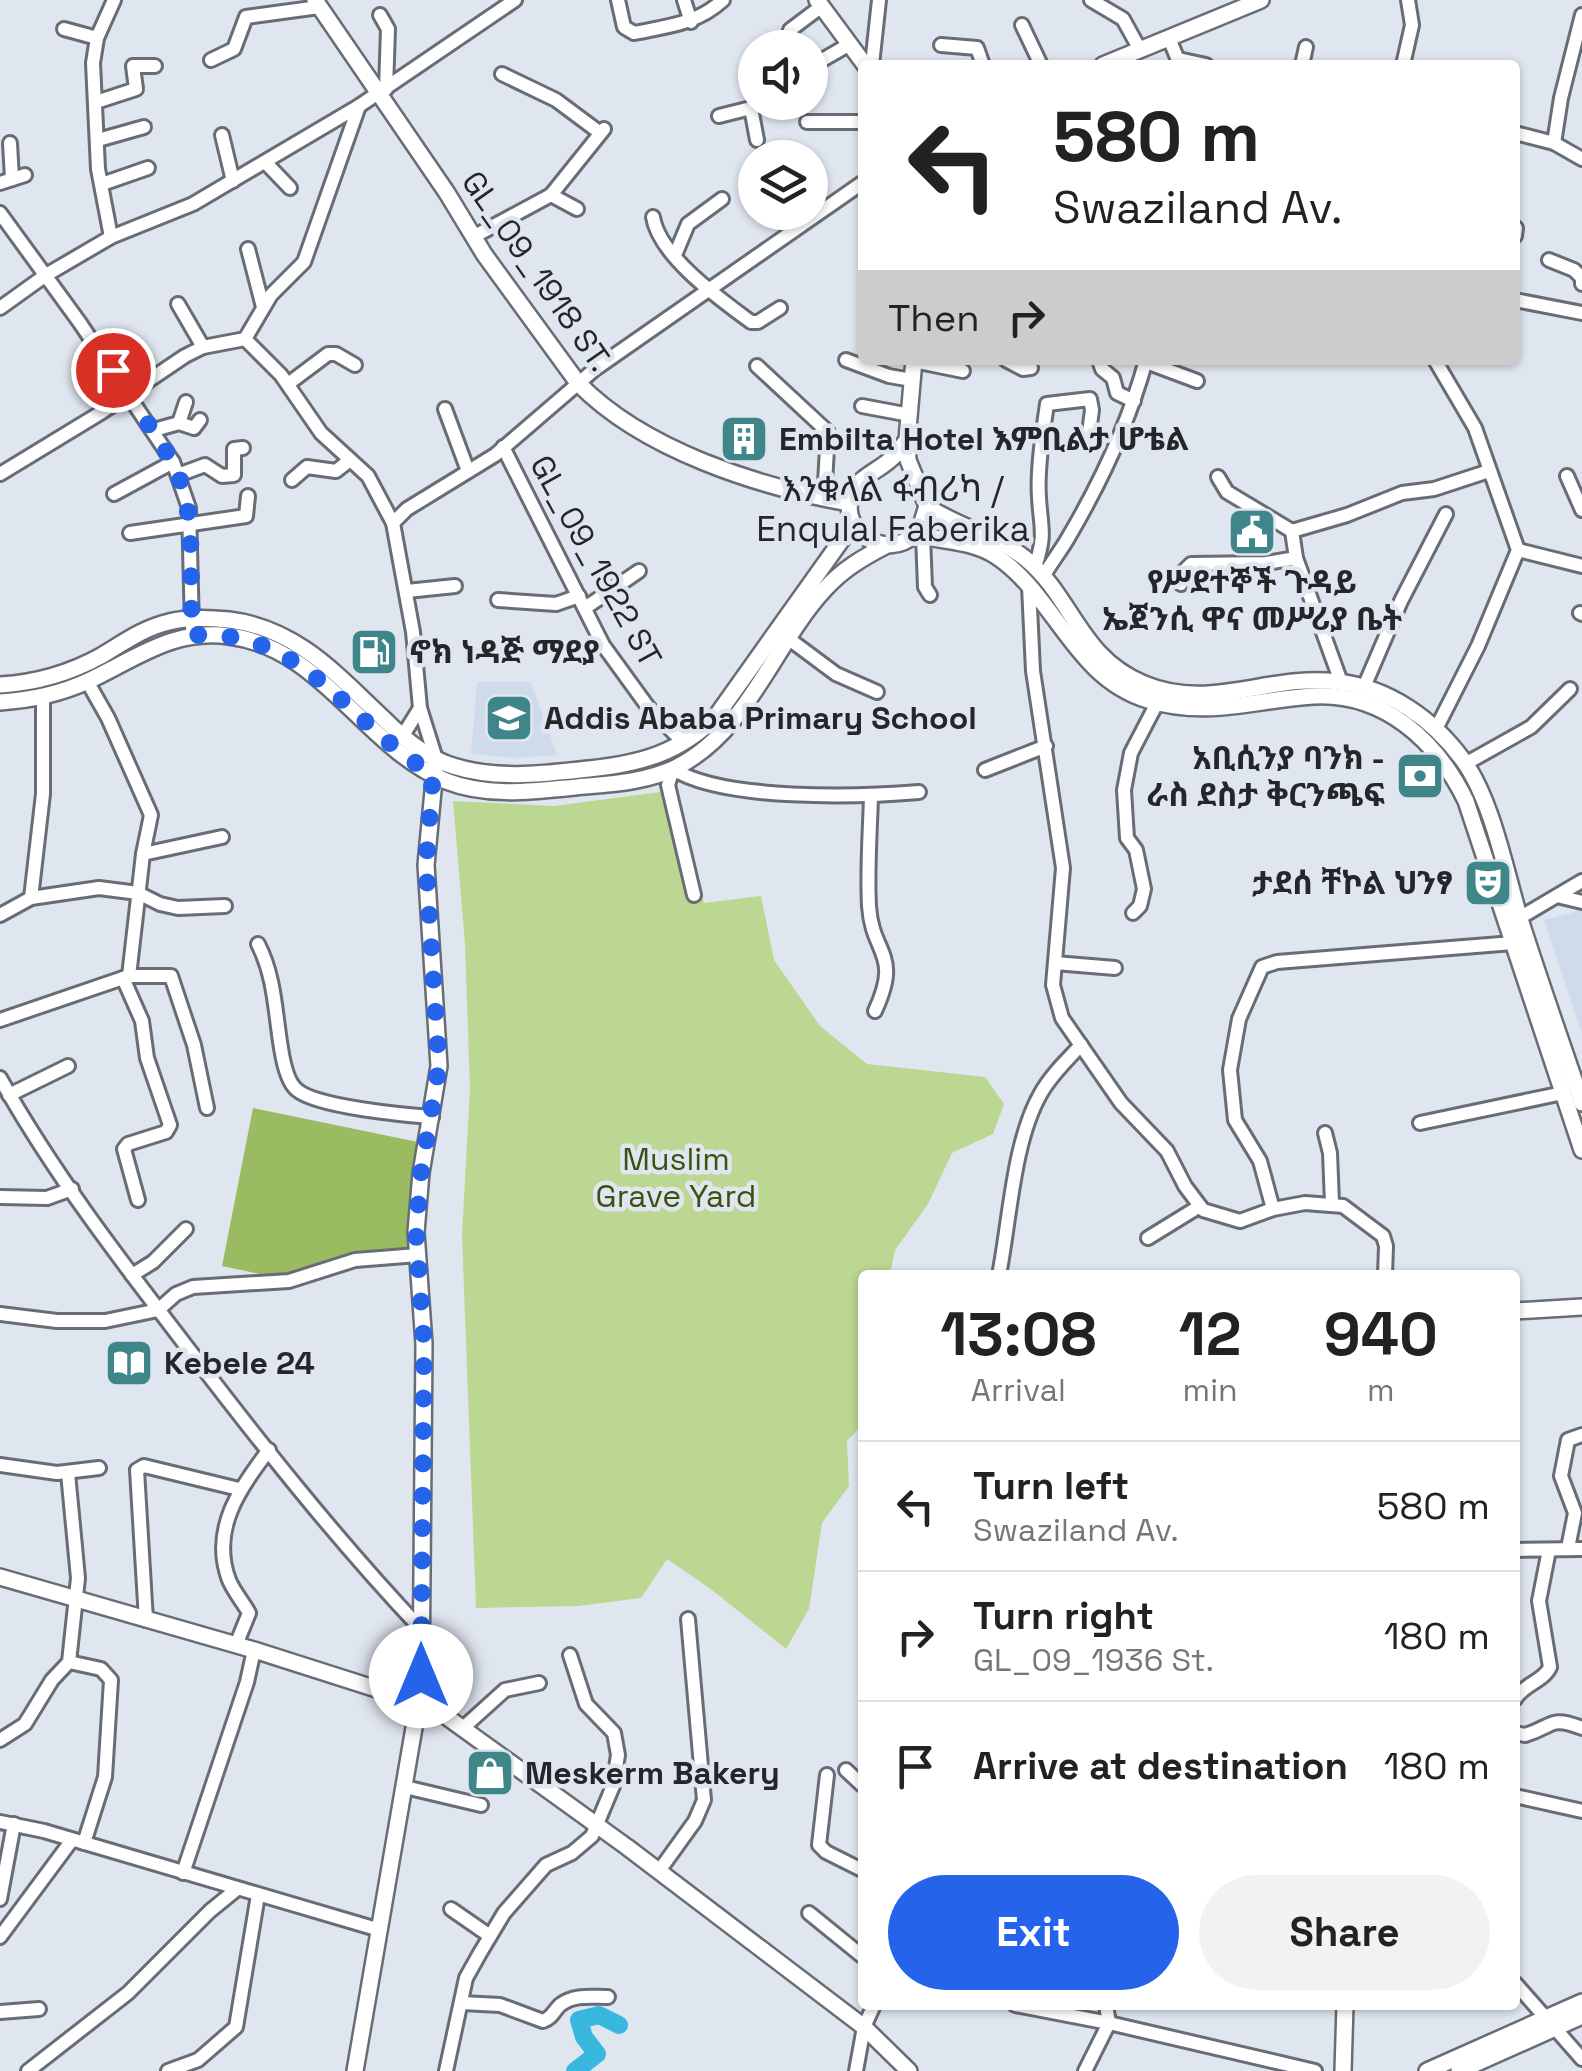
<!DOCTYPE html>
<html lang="en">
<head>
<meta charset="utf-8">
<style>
	:root { --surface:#fff; --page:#f2f2f2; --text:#222; --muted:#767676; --line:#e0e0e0; --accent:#2563eb }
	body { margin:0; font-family:"Space Grotesk","Noto Sans Ethiopic",sans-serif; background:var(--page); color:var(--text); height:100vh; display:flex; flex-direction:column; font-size:38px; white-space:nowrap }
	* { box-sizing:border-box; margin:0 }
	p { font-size:32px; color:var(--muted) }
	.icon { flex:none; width:55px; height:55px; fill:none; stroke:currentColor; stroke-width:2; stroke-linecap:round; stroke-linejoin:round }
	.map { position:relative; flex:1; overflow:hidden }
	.side { position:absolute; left:858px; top:1270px; width:662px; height:740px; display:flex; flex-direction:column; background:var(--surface); border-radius:10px; box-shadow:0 2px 8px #0004 }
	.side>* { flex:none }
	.hud { position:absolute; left:858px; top:60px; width:662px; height:305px; border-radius:10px; box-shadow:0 2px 8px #0004; background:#fff; color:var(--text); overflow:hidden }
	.fabs { position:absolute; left:738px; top:30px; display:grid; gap:20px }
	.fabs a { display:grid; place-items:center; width:90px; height:90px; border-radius:50%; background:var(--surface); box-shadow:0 2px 8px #0004; font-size:50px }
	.pin { position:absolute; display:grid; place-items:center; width:85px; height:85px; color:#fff; margin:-42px; border:5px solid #fff; border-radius:50%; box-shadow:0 2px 10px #0007 }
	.me { position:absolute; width:110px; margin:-55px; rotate:0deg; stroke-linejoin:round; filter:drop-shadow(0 0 8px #0008) }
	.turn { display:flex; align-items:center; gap:35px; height:210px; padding:0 30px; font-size:45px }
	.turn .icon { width:130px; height:130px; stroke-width:2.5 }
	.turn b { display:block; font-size:70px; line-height:85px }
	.then { display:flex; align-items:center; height:95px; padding:0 30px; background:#0003; gap:20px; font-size:38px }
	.eta { display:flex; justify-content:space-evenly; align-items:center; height:170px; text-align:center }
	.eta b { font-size:60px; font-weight:700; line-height:70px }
	.primary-button { display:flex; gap:20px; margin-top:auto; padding:20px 30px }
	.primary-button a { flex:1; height:115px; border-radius:60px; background:var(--accent); color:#fff; font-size:40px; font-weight:700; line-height:115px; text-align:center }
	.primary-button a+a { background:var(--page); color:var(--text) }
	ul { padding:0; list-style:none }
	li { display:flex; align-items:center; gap:30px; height:130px; padding:0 30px; border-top:2px solid var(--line) }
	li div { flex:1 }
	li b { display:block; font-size:38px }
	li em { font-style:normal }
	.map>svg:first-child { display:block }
	.built { fill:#cfdbeb }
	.green { fill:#bcd791 }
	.forest { fill:#9bbb62 }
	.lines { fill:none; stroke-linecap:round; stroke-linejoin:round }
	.river { stroke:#38b8df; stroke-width:18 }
	.minor-casing { stroke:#676c75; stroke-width:18 }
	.major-casing { stroke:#676c75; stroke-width:20 }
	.minor { stroke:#fff; stroke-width:12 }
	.major { stroke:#fff; stroke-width:15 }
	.route { stroke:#2563eb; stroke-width:18; stroke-dasharray:0 32.4 }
	.labels { text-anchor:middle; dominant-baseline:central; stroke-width:9; stroke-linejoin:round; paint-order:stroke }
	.street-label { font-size:32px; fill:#24262a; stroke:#e0e6f0 }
	.poi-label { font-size:32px; font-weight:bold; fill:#24262a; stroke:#e0e6f0; text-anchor:start }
	.park-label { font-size:32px; fill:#3c5010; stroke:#e0e6f0 }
	.neighbourhood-label { font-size:35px; fill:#24262a; stroke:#e0e6f0 }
</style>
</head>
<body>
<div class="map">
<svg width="1582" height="2071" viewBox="0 0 1582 2071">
	<rect width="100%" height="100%" fill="#e0e6f0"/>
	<!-- built -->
	<g class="built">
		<polygon points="477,682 531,682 557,755 516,758 471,754"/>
		<polygon points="1582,910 1582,1034 1544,920"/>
	</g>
	<!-- green -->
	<polygon class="green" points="676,790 704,903 761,896 774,960 820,1026 867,1064 985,1077 1004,1104 993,1134 952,1153 928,1204 895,1250 890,1275 862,1275 862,1425 847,1441 849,1486 822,1523 809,1609 786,1649 712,1590 667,1559 641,1598 578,1606 476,1608 462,1235 470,1089 465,944 453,801 554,806"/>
	<!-- forest -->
	<polygon class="forest" points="253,1108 418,1142 406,1259 350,1258 288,1280 222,1266"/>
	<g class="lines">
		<!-- river -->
		<polyline class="river" points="575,2071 597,2054 584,2037 579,2020 599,2015 619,2025"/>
		<!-- minor casing -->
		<g class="minor-casing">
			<g id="minor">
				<path d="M618 0 624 27 634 33C668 26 697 24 723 0"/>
				<polyline points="684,0 691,22"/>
				<polyline points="1091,0 1123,19 1139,48"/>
				<polyline points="380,15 388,29 386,89"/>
				<polyline points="1022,25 1041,65"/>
				<polyline points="64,29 97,38"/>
				<polyline points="790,30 822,6"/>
				<polyline points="1169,38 1180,65"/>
				<polyline points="941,45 977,48 983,65"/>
				<polyline points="1178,59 1206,65"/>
				<polyline points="211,60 234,49 246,17 319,7"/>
				<polyline points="872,65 879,0"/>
				<polyline points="1302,65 1306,47"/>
				<polyline points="1403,65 1412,25 1408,0"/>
				<polyline points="810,67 850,44"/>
				<polyline points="502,74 556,100 599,132"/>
				<polyline points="96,102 136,89 133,66 155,66"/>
				<polyline points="751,108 757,140"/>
				<polyline points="719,116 751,108 758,102"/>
				<polyline points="807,122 862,122"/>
				<polyline points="1515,133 1554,143 1582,159"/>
				<polyline points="222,135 233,181"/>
				<polyline points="98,140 144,127"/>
				<polyline points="10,143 12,179"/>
				<polyline points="1554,143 1561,98 1582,15"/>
				<polyline points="265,162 290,188"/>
				<polyline points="0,183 25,175"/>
				<polyline points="102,184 148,168"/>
				<polyline points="551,195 577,209"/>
				<polyline points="0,213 80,323 173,462 189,508 192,628"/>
				<path d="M653 217C659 256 720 299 751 322H758L780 308"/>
				<polyline points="1515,236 1516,228"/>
				<polyline points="111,237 98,169 93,63 97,38 114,0"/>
				<polyline points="473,237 551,195 604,129"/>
				<polyline points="248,249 263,307"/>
				<polyline points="675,255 688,224 722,199"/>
				<polyline points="1549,260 1574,270 1582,278 1582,284"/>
				<polyline points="1515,300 1582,313"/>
				<polyline points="178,304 203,347"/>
				<polyline points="0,308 46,275 111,237 193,204 359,106 515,0"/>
				<polyline points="245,339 281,375 321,433 368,476 393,523 413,632 420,708 436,759"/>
				<polyline points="846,360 889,376 912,380"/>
				<polyline points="1006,360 1023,369 1031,368"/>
				<polyline points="1099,360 1102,369 1113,378 1117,393 1134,401"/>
				<polyline points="1435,360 1475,428 1518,550 1478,646 1436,729"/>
				<polyline points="914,361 963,371"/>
				<polyline points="1146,362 1197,381"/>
				<polyline points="757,366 828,432 824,499"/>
				<polyline points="288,384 328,354 336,354 355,365"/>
				<polyline points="862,406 910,415"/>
				<polyline points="445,409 468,471"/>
				<polyline points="179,423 186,402"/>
				<polyline points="154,430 179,423 194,428 200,420"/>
				<polyline points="503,447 603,645 648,707 684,743"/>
				<polyline points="0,474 102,412 185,356 203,347 245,339 271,295 304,262 359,106"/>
				<polyline points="178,475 205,465 222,476 234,475 234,449 243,448"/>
				<polyline points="1567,476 1582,510"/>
				<polyline points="1218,477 1227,492 1292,531"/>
				<polyline points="292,480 307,467 336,471 350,460"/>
				<polyline points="114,494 173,462"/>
				<polyline points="393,523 407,509 495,455 595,369 862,183"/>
				<polyline points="130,533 246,516 248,496"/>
				<polyline points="923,536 925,587 930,595"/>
				<polyline points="1518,550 1582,566"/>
				<path d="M1035 567C1046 534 1041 530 1039 498 1037 470 1043 431 1047 404L1090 399 1092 410 1088 440"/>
				<path d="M1043 577C1050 564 1060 552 1068 538 1101 482 1129 422 1146 360"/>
				<polyline points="1181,584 1184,571 1191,564 1266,563 1296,558"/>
				<polyline points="1029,586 1033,671 1063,868 1053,985 1062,1018 1121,1103 1167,1151 1185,1186 1203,1210 1240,1221 1273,1209 1305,1203 1343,1206 1383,1236 1386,1246 1385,1275"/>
				<polyline points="407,591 455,586"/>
				<polyline points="498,600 556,604 579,596"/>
				<polyline points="585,608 639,571"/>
				<polyline points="1580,613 1582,614"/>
				<polyline points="789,639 836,674 877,692"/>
				<polyline points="87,681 108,718 151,815 143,854 129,976"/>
				<polyline points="1341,682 1296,558 1292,531 1347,515 1402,493 1434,489 1489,471"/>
				<polyline points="1364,687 1401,601 1446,514"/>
				<polyline points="402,737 420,708"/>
				<polyline points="1465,764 1531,727 1570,689"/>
				<polyline points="985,770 1046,746"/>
				<path d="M871 796C870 832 867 870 869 906 872 955 902 953 875 1011"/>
				<polyline points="143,854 222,837"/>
				<path d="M694 895 668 785 673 769C723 801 859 797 919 792"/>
				<polyline points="1557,896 1582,902"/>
				<polyline points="31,898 43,794 43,697"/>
				<polyline points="1133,913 1140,906 1144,889 1136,850 1127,838 1124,790 1131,753 1157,703"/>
				<polyline points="0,915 31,898 99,888 138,893 160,904 178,908 225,906"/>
				<polyline points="1511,923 1582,881"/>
				<path d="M258 944C275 977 275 1012 281 1048 283 1061 287 1082 297 1090 317 1107 405 1115 432 1117"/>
				<polyline points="1055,963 1115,968"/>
				<polyline points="123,978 142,1021 147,1058 170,1125 166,1132 128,1144 124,1149 138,1200"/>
				<polyline points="0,1020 129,976 171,976 194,1045 207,1108"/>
				<path d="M0 1078C53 1173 121 1261 187 1347 261 1444 337 1540 421 1629"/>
				<polyline points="9,1095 68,1066"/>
				<polyline points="1420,1123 1563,1093"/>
				<polyline points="1325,1133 1330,1153 1332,1203"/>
				<polyline points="0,1197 47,1198 72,1189"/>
				<polyline points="1273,1209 1260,1161 1235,1120 1230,1070 1239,1019 1262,967 1277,962 1513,943"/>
				<polyline points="1148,1238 1200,1206"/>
				<polyline points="132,1275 153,1262 186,1229"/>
				<path d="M999 1275C1010 1220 1013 1141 1041 1093 1051 1075 1067 1060 1081 1045"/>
				<polyline points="0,1314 57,1321 105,1321 158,1310 176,1294 193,1287 289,1281 355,1260 418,1255"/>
				<polyline points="0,1465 57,1473 99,1468"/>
				<polyline points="1568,1548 1575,1513 1561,1476 1568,1440 1582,1435"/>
				<polyline points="1515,1550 1582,1549"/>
				<polyline points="146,1620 137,1470 144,1466 239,1489"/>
				<path d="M236 1645 249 1613C243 1602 234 1592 229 1580 210 1530 240 1487 269 1450"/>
				<polyline points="69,1662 101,1669 111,1680 105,1777 84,1843"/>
				<path d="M1515 1699C1524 1684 1544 1681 1550 1667L1539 1601 1549 1550"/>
				<polyline points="464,1727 505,1690 539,1683"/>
				<path d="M1515 1733 1525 1735C1553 1727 1549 1715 1582 1728"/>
				<polyline points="0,1740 25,1724 52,1680 69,1662 78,1578 68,1473"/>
				<polyline points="846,1770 862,1785"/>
				<polyline points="827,1775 819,1845 826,1852 862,1870"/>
				<polyline points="405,1787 481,1805"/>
				<polyline points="1515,1796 1582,1811"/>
				<polyline points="0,1822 44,1831 380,1930"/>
				<polyline points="659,1871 695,1821 704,1800 688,1619"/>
				<polyline points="183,1873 247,1682 254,1650"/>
				<polyline points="0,1899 14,1824"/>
				<polyline points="451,1909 490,1936"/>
				<polyline points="809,1913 862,1956"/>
				<polyline points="0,1937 72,1840"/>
				<polyline points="1515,1983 1582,2059"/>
				<path d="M462 2003 500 2005 543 2021C552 2018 553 2012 560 2005 574 1994 592 1997 608 1997"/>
				<polyline points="1015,2005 1109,2023 1315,2071"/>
				<polyline points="0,2012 39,2009"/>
				<polyline points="28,2071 128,1993 210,1911 237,1889"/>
				<polyline points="168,2071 198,2060 236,2027 258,1895"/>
				<polyline points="446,2071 466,1978 480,1953 504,1913 546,1865 572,1853 592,1836 613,1786 618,1755 614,1733 586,1704 570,1655"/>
				<polyline points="856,2071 864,2027 874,2005"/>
				<polyline points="1085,2071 1109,2023 1106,2005"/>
			</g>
		</g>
		<!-- major casing -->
		<g class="major-casing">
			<g id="major">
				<path d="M315 0 447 193 484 254 578 383C643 450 759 487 849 503"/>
				<polyline points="817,0 865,65"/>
				<polyline points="1103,65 1261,0"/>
				<path d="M907 440C902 446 898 453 892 458 879 471 859 476 852 494 837 531 887 562 915 534 922 528 924 514 927 506L908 460 907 440 914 360"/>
				<path d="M927 506C958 528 994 533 1026 559 1074 599 1078 656 1144 684 1211 712 1270 673 1338 682 1389 688 1433 719 1463 760 1492 800 1505 869 1519 916 1539 979 1561 1041 1582 1103"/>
				<path d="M916 534C942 542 972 540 996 556 1055 595 1074 678 1148 700 1208 718 1253 700 1313 696 1384 692 1437 741 1466 801L1582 1150"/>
				<path d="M0 685C35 683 70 673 101 656 123 643 143 628 169 622 188 617 209 618 229 620 297 628 338 676 385 720 404 739 427 758 453 766 498 780 543 774 589 769 639 764 681 753 717 715L853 524"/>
				<path d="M0 702C31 700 60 694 88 681 135 659 174 628 229 636 323 648 363 746 446 781 484 796 526 792 566 788 602 784 643 784 677 767 749 730 773 645 825 589 843 569 864 557 887 545"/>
				<polyline points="1515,1311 1582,1307"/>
				<polyline points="0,1577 254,1650 433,1707 627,1847 864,2027 909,2071"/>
				<polyline points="355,2071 421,1687 424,1344 416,1232 421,1173 439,1066 426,865 436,759"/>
				<polyline points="1343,2071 1345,2005"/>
				<polyline points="1427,2071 1582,2002"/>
				<polyline points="1459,2071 1582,2016"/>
			</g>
		</g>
		<!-- minor -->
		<use href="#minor" class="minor"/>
		<!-- major -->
		<use href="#major" class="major"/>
	</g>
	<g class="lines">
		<!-- route -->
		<path class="route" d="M113 370 173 462 185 493 190 525 192 635C306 629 346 723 433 774L426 865 439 1066 421 1173 416 1232 424 1344 421 1676"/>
	</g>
	<!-- icons -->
	<defs>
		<g id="building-square" transform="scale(2.5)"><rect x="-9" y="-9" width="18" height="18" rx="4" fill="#3e868a" stroke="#e0e6f0"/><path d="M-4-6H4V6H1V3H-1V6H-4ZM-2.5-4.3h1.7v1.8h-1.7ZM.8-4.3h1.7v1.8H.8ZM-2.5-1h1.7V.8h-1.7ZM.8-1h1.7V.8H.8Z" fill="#fff"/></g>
		<g id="civic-square" transform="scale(2.5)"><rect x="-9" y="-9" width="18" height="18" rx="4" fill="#3e868a" stroke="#e0e6f0"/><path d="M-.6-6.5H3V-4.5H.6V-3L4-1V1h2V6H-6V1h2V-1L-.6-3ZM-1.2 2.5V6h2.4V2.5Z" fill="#fff"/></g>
		<g id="fuel-square" transform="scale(2.5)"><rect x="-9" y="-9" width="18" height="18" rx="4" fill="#3e868a" stroke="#e0e6f0"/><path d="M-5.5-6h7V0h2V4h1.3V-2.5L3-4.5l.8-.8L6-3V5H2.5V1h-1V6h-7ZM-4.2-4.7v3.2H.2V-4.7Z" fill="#fff"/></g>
		<g id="school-square" transform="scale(2.5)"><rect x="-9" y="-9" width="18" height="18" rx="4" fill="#3e868a" stroke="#e0e6f0"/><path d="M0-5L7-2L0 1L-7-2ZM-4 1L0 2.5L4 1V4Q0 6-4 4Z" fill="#fff"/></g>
		<g id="bank-square" transform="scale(2.5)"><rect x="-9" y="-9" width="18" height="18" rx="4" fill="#3e868a" stroke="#e0e6f0"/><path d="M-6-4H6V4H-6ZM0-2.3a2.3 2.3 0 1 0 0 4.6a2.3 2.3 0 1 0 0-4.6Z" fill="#fff"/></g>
		<g id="theatre-square" transform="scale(2.5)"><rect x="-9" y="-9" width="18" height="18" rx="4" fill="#3e868a" stroke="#e0e6f0"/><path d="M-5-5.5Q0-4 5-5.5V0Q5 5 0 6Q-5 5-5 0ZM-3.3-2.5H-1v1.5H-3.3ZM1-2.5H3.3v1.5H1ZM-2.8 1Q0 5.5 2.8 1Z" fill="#fff"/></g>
		<g id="library-square" transform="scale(2.5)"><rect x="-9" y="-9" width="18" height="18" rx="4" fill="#3e868a" stroke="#e0e6f0"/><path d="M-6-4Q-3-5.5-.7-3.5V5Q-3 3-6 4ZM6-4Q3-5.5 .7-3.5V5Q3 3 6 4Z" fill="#fff"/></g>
		<g id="shop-square" transform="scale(2.5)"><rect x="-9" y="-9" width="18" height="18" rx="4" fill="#3e868a" stroke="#e0e6f0"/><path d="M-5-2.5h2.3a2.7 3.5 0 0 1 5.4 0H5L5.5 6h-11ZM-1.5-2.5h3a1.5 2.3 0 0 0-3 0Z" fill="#fff"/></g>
	</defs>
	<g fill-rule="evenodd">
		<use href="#building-square" x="744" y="439"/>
		<use href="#civic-square" x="1252" y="532"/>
		<use href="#fuel-square" x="374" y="652"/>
		<use href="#school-square" x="509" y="718"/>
		<use href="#bank-square" x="1420" y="776"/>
		<use href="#theatre-square" x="1488" y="883"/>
		<use href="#library-square" x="129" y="1363"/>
		<use href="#shop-square" x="490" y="1773"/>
	</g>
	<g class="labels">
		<!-- street labels -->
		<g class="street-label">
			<text transform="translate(537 271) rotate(55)">GL_09_1918 ST.</text>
			<text transform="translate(596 561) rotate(61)">GL_09_1922 ST</text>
		</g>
		<!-- poi labels -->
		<g class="poi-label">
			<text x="779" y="439">Embilta Hotel እምቢልታ ሆቴል</text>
			<text x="1252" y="582" text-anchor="middle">የሥደተኞች ጉዳይ<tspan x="1252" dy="37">ኤጀንሲ ዋና መሥሪያ ቤት</tspan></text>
			<text x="409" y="652">ኖክ ነዳጅ ማደያ</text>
			<text x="544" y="718">Addis Ababa Primary School</text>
			<text x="1385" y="758" text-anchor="end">አቢሲንያ ባንክ -<tspan x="1385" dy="37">ራስ ደስታ ቅርንጫፍ</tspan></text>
			<text x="1453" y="883" text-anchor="end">ታደሰ ቸኮል ህንፃ</text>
			<text x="164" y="1363">Kebele 24</text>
			<text x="525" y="1773">Meskerm Bakery</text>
		</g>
		<!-- park labels -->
		<g class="park-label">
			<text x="676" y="1159">Muslim<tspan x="676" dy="37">Grave Yard</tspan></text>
		</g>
		<!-- neighbourhood labels -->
		<g class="neighbourhood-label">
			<text x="893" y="489">እንቁላል ፋብሪካ /<tspan x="893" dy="40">Enqulal Faberika</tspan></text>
		</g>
	</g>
</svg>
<div class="fabs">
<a><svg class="icon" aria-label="sound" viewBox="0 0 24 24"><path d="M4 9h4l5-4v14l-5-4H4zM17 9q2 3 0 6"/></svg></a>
<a><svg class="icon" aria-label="layers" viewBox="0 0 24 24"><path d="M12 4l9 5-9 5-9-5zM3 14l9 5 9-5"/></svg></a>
</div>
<div class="pin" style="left:113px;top:370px;background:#d93025"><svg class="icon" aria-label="arrive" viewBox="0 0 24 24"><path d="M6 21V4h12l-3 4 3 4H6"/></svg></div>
<svg class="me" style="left:421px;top:1676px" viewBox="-20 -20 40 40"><circle r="19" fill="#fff"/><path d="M0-13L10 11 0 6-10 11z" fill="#2563eb"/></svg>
<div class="hud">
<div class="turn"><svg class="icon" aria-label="left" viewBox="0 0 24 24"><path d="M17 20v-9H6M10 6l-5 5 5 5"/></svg><div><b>580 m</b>Swaziland Av.</div></div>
<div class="then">Then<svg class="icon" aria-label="right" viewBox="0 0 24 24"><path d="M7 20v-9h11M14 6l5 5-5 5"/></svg></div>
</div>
<section class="side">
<div class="eta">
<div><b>13:08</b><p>Arrival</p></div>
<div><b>12</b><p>min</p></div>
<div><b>940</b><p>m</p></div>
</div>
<ul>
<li><svg class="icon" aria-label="left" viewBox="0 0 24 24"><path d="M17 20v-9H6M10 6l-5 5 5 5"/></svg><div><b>Turn left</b><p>Swaziland Av.</p></div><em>580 m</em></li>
<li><svg class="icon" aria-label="right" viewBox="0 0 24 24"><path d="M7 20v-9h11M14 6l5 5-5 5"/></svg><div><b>Turn right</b><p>GL_09_1936 St.</p></div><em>180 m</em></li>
<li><svg class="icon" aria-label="arrive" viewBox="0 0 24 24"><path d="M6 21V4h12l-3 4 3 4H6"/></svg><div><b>Arrive at destination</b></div><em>180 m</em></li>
</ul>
<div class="primary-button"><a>Exit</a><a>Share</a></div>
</section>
</div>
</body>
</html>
